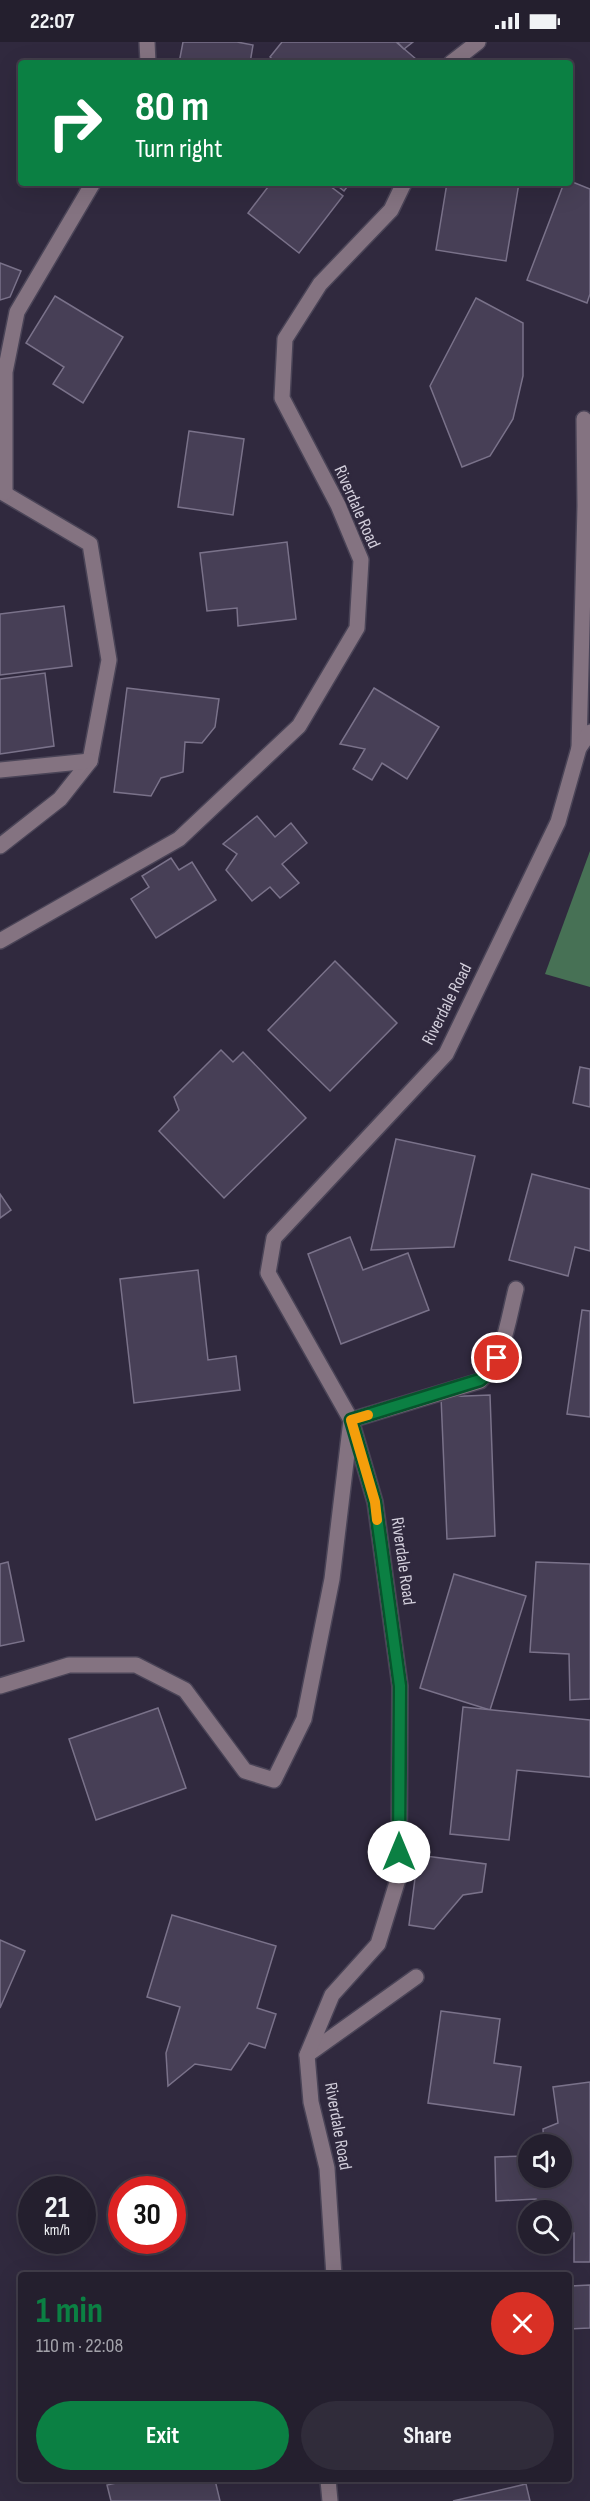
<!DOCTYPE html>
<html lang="en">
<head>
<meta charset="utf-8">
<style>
	:root { --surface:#241f2e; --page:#302c3a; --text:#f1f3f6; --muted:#a3a2aa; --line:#413d4a; --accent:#0b8043 }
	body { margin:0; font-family:"Sofia Sans Condensed",sans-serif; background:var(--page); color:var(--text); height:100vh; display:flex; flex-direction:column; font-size:22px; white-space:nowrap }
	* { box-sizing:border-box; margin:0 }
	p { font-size:20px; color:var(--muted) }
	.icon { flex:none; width:33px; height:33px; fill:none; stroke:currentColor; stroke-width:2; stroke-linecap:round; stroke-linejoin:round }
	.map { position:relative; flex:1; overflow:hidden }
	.sheet { position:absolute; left:18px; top:2230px; width:554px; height:210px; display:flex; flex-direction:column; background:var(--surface); border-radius:6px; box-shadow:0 6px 24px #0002,0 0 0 2px var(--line) }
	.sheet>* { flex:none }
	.top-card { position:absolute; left:18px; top:18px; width:555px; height:126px; border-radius:6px; box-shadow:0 6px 24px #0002,0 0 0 2px var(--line); background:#0b8043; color:#fff; overflow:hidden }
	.fabs { position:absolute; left:518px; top:2092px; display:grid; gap:12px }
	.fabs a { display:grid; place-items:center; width:54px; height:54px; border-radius:50%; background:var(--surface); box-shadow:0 6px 24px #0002,0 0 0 2px var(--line); font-size:30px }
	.speed { position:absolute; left:18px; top:2134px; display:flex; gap:12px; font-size:30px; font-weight:700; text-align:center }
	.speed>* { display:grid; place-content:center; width:78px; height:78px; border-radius:50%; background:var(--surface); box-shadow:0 6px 24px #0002,0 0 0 2px var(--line); line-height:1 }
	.speed small { font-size:15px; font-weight:400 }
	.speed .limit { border:9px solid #d22; background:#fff; color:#111 }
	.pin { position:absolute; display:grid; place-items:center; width:51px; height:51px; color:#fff; margin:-26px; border:3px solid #fff; border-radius:50%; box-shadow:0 2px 6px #0007 }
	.me { position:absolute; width:66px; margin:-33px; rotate:0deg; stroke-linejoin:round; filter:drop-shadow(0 0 4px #0008) }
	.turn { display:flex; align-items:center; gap:21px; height:126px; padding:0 18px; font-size:27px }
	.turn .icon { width:78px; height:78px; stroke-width:2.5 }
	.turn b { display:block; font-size:42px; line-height:51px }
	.round { display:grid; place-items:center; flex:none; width:63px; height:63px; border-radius:32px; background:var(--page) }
	.head { display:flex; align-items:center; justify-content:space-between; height:102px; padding:0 18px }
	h1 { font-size:36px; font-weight:700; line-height:45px; color:var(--accent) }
	.button { display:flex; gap:12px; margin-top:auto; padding:12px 18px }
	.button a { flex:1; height:69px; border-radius:36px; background:var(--accent); color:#fff; font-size:24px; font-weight:700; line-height:69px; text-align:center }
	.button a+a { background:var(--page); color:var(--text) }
	.status { display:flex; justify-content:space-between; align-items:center; height:42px; padding:0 30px; background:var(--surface); direction:ltr }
	.status svg { height:16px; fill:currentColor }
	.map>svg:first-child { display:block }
	.forest { fill:#477155 }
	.building { fill:#473f56; stroke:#7a728a; stroke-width:1.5 }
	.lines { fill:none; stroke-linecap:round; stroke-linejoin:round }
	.minor-casing { stroke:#4a4457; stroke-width:18 }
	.minor { stroke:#847381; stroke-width:15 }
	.route-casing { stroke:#07532c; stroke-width:15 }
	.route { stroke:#0b8043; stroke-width:10 }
	.slow { stroke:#f59e0b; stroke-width:10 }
	.labels { text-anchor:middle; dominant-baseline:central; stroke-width:6; stroke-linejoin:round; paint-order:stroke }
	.street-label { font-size:18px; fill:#d3cfdc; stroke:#30293e }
</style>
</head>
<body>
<div class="status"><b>22:07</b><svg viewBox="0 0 49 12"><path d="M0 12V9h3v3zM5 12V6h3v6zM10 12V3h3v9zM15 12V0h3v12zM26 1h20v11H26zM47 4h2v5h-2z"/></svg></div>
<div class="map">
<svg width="590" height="2459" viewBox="0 0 590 2459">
	<rect width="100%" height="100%" fill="#30293e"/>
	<!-- forest -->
	<polygon class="forest" points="590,809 590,945 545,932"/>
	<!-- building -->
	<g class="building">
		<polygon points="183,0 237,0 253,3 250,21 179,21"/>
		<polygon points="282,0 396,0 416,17 413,21 277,21 270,15"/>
		<polygon points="397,0 413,0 404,7"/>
		<polygon points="570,139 590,147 590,252 587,261 527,238 564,141 570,141"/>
		<polygon points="271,141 326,141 343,154 299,211 248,171"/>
		<polygon points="334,141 350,141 344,149"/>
		<polygon points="447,141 519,141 506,219 436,208"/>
		<polygon points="0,221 21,229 10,255 0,258"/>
		<polygon points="55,254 123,295 83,361 53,342 64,325 26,301"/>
		<polygon points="476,256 523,281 523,334 513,377 490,414 462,425 430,344"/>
		<polygon points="189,389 244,397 233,473 178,465"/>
		<polygon points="287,500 296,577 238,584 237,566 207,569 200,511"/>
		<polygon points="64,564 72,624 0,633 0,572"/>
		<polygon points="45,631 54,704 0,712 0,637"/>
		<polygon points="127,646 219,657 215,685 202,701 185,700 183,730 161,736 151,754 114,750"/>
		<polygon points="374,646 439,685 407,737 382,721 372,738 353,727 365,707 340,702"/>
		<polygon points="257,774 275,795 291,781 307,801 282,822 299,841 280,856 270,845 252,859 226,828 237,812 223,802"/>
		<polygon points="171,816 179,828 192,820 216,858 156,896 131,857 149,845 142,834"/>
		<polygon points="335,919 397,981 330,1049 268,988"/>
		<polygon points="221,1008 233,1020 243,1010 306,1076 224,1156 159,1089 179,1068 174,1055"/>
		<polygon points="580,1025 590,1027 590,1065 573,1061"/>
		<polygon points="396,1097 475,1114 454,1205 371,1208"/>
		<polygon points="532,1132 590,1147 590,1209 575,1205 568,1234 509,1218"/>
		<polygon points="0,1152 11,1168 0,1176"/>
		<polygon points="350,1195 363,1228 408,1211 429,1268 341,1302 308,1212"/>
		<polygon points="198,1228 208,1318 236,1314 240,1348 134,1361 120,1237"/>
		<polygon points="582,1268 590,1269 590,1375 567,1372"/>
		<polygon points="490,1353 495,1494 447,1497 441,1355"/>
		<polygon points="8,1520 24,1599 0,1604 0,1522"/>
		<polygon points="536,1520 590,1522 590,1657 570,1658 569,1612 530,1610"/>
		<polygon points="454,1532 526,1554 490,1668 420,1646"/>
		<polygon points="463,1665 590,1678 590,1735 517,1728 509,1798 450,1792"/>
		<polygon points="158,1666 186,1746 96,1778 69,1697"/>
		<polygon points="418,1813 486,1822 482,1850 463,1853 434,1887 409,1883"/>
		<polygon points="172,1873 276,1904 257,1966 276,1972 265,2006 249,2001 231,2028 195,2022 168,2044 166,2011 180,1965 147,1955"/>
		<polygon points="0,1898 25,1909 0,1966"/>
		<polygon points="441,1969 500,1977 494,2021 521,2025 514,2073 428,2061"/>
		<polygon points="590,2040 590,2220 574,2220 574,2191 561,2192 561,2169 552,2169 536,2157 496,2159 495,2115 528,2114 528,2136 561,2136 561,2103 544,2103 543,2087 558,2081 553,2045"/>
		<polygon points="590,2243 590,2286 568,2287 568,2256 572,2256 571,2244"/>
		<polygon points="130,2438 215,2438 220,2459 111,2459 107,2443"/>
		<polygon points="526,2442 530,2459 453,2459"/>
	</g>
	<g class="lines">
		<!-- minor casing -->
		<g class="minor-casing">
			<g id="minor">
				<polyline points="147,0 148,21"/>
				<polyline points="451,21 478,0"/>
				<polyline points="0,449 90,502 109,618 90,719 60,757 0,804"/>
				<polyline points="5,450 5,330 17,270 93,141"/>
				<polyline points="579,706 585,464 584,377"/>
				<polyline points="0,728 90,719"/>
				<polyline points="0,899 179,797 299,684 357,586 361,518 338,463 282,356 285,297 320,242 391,168 404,141"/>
				<path d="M0 1644 69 1623H136L185 1648 245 1729 274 1738 304 1677 332 1537 351 1378 480 1339C504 1317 508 1278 516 1247"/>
				<polyline points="307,2013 416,1935"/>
				<polyline points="334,2234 327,2126 311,2060 307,2013 332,1953 378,1902 399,1834 400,1644 375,1460 351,1378 268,1231 274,1196 446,1012 558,780 579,706 590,690"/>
				<polyline points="328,2438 330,2459"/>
			</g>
		</g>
		<!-- minor -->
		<use href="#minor" class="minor"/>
	</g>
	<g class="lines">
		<!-- route casing -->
		<g class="route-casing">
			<polyline id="route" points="399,1810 400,1644 375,1460 351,1378 480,1338 492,1328 497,1316"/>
		</g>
		<!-- route -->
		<use href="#route" class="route"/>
		<!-- slow -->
		<polyline class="slow" points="368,1373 351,1378 375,1460 377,1478"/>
	</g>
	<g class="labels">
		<!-- street labels -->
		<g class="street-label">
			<text transform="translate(357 465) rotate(66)">Riverdale Road</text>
			<text transform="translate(447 962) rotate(-63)">Riverdale Road</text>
			<text transform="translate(403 1519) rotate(82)">Riverdale Road</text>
			<text transform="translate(338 2084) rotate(80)">Riverdale Road</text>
		</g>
	</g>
</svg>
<div class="fabs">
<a><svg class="icon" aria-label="sound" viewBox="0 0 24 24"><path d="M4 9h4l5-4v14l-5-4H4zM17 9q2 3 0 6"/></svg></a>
<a><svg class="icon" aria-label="search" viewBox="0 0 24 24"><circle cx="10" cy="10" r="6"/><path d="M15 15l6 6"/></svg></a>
</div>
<div class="speed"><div>21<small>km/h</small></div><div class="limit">30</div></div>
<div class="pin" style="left:497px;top:1316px;background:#d93025"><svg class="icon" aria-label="arrive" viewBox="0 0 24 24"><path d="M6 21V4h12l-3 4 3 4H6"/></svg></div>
<svg class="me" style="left:399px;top:1810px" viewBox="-20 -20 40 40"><circle r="19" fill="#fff"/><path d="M0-13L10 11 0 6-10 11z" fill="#0b8043"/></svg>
<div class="top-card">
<div class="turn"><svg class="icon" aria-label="right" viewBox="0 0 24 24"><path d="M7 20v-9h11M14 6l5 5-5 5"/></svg><div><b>80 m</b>Turn right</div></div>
</div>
<section class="sheet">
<div class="head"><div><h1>1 min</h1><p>110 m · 22:08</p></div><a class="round" style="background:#d93025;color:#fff"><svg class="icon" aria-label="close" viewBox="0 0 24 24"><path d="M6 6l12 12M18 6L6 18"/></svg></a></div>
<div class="button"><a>Exit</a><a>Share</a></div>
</section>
</div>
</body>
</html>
